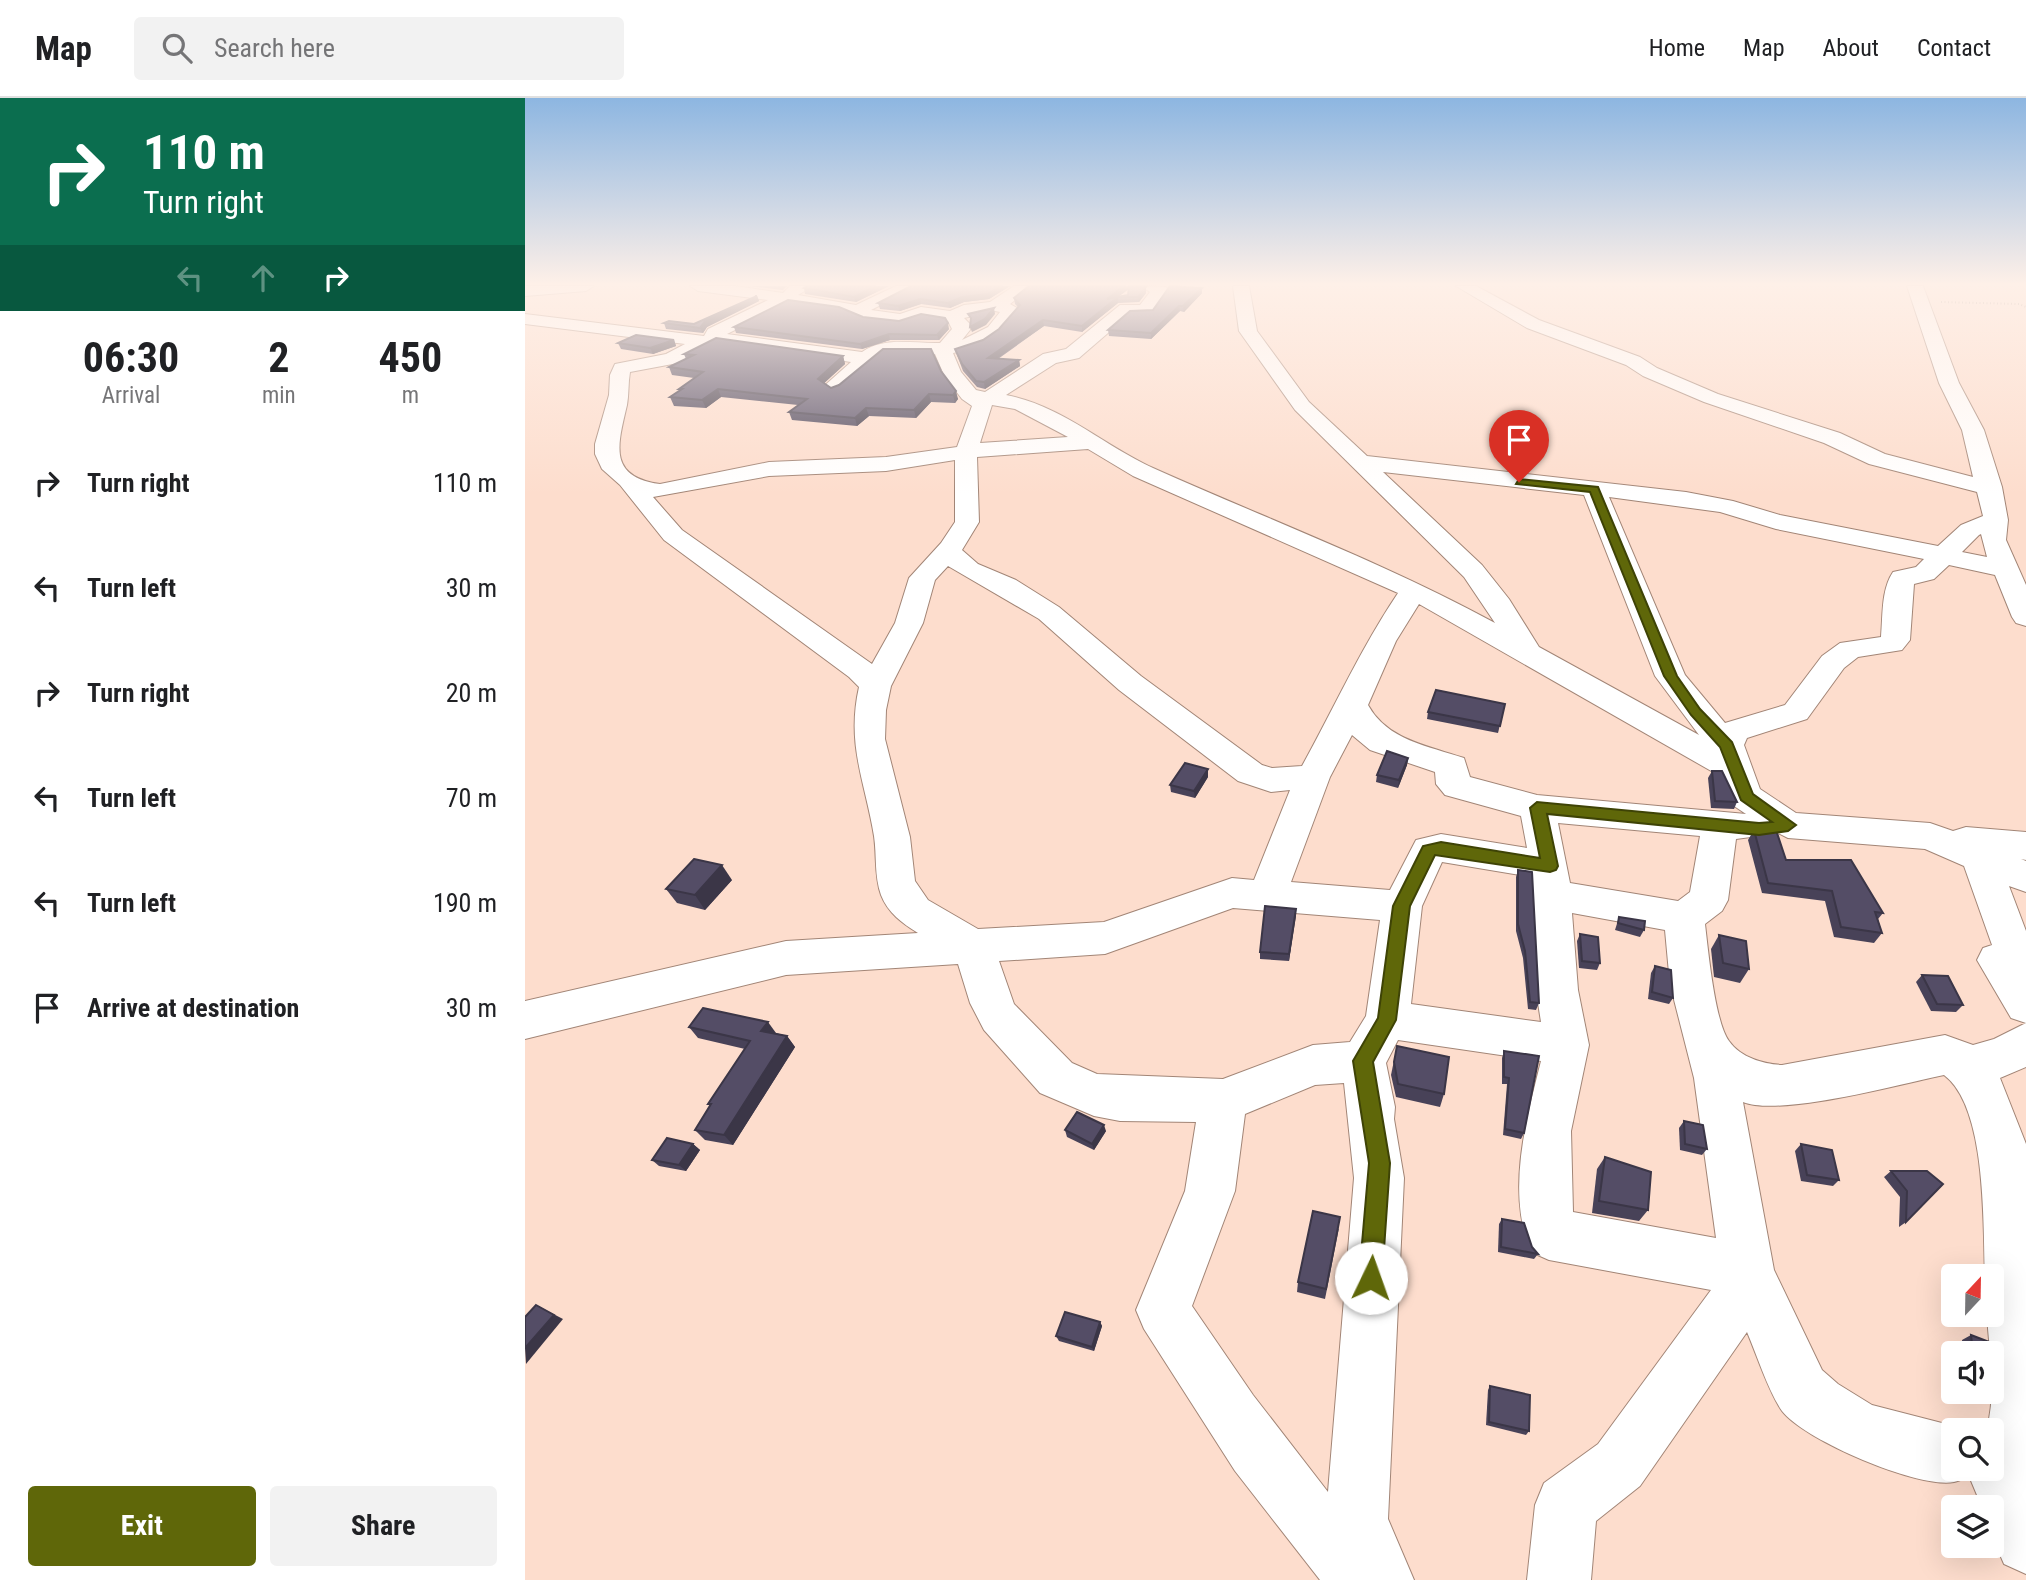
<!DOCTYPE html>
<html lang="en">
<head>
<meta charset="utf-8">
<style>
	:root { --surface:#fff; --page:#f2f2f2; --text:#202124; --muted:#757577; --line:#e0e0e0; --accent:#5f6709 }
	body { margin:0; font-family:"Roboto Condensed",sans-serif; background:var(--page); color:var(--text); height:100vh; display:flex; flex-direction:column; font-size:26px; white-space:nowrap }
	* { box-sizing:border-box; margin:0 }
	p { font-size:23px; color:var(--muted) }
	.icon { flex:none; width:38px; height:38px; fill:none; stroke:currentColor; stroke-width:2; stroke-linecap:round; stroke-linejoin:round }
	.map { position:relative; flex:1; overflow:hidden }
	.panel { display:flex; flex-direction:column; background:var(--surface); width:525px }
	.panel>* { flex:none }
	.guide { background:#0b6e4f; color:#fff; overflow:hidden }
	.needle { width:46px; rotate:22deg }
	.fabs { position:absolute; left:1416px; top:1166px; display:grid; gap:14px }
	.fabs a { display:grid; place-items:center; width:63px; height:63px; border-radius:7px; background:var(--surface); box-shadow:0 7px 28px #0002; font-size:35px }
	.pin { position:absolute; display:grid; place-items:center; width:60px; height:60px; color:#fff; margin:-72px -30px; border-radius:50% 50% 50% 0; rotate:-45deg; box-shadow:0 0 7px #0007 }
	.pin .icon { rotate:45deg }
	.me { position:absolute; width:77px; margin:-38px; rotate:3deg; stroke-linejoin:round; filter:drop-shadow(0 0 5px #0008) }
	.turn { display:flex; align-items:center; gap:24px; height:147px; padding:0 28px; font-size:32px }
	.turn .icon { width:91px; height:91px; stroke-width:2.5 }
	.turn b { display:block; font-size:49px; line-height:60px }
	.lanes { display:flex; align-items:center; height:66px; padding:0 28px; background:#0003; justify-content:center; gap:35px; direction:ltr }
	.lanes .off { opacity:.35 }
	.eta { display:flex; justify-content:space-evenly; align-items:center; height:119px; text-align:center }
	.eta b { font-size:42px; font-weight:700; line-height:49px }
	.action { display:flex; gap:14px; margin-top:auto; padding:14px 28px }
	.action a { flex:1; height:80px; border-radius:7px; background:var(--accent); color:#fff; font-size:28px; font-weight:700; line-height:80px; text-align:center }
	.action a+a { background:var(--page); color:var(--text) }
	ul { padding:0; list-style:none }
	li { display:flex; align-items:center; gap:21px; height:105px; padding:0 28px }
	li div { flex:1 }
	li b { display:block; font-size:26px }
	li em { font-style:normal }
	header { display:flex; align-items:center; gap:42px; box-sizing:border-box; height:98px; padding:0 35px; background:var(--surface); border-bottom:2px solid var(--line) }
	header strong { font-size:33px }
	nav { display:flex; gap:38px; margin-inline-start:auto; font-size:24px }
	.search { width:490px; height:63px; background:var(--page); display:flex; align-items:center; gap:18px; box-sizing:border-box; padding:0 24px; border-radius:7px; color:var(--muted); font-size:26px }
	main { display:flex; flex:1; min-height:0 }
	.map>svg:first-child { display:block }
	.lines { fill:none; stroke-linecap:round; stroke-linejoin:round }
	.minor-casing { stroke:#a28576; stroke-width:2 }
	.path { stroke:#978177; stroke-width:2; stroke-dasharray:1 2.5; stroke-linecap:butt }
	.minor { fill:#fff; fill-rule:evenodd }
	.wall { fill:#484258; fill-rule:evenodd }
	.shaded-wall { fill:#3b3647 }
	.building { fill:#544d66; stroke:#3b3647; stroke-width:2 }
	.route { fill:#5f6709; stroke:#3e4306; stroke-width:2 }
</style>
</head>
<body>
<header>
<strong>Map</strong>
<div class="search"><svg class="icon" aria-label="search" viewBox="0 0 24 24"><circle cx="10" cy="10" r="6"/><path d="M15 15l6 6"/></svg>Search here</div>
<nav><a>Home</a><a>Map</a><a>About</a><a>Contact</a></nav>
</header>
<main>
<section class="panel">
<div class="guide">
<div class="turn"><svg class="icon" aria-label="right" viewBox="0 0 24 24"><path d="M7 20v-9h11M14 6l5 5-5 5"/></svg><div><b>110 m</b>Turn right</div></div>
<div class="lanes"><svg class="icon off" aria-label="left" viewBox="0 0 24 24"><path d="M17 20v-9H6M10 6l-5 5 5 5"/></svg><svg class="icon off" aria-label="ahead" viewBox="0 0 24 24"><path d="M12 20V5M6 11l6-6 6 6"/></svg><svg class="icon" aria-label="right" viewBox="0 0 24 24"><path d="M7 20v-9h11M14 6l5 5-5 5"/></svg></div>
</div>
<div class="eta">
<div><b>06:30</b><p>Arrival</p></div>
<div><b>2</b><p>min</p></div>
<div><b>450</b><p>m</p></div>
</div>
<ul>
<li><svg class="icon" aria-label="right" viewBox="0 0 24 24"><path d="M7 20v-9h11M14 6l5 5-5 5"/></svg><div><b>Turn right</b></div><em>110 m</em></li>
<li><svg class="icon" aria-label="left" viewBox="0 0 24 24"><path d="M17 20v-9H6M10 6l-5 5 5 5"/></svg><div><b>Turn left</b></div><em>30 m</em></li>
<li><svg class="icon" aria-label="right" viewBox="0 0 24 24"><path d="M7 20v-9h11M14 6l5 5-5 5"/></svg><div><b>Turn right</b></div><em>20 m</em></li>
<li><svg class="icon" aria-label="left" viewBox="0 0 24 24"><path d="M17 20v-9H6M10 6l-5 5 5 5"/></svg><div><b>Turn left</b></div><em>70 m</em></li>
<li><svg class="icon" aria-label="left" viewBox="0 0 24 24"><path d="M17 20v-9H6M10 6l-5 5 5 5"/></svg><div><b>Turn left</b></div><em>190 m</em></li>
<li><svg class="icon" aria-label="arrive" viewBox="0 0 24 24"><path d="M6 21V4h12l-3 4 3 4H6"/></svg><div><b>Arrive at destination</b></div><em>30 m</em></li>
</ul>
<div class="action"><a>Exit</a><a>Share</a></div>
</section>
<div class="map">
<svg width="1501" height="1482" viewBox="0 0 1501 1482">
	<rect width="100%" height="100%" fill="#fdddcd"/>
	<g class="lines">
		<!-- minor casing -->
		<g class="minor-casing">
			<g id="minor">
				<polygon points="0,188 69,188 61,193 0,198"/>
				<path d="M165 188H210L258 195 265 188H288L273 197 331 207 371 188H393L346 212 375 216 396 209 425 213 439 207 465 204 489 188H508L485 206 494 211C476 237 460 249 428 255L436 274 451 292 460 294 518 256 541 251 595 207H615L625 194 616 188 641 189 643 192 626 216H605L554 260 531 265 481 297C536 307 578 347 628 370 742 421 860 465 970 525L939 479 770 312 714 233 708 188H724L732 233 784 304 842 358 1161 394 1208 403 1255 417 1413 448 1436 427 1458 418 1452 394 1344 366 1299 345 1179 304 1118 278 1101 267 1002 230 931 188H951L1014 222 1115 259 1132 270 1193 296 1315 335 1360 356 1448 379 1437 332 1414 285 1382 188H1398L1434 285 1459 332 1477 389 1483 422 1481 442 1501 487V528L1491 525 1487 519 1470 477 1424 467 1409 481 1389 486 1385 542 1377 552 1333 559 1319 570 1282 621 1222 640 1219 647 1235 691 1271 715 1405 725 1428 733 1441 729 1501 734V762L1496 761 1501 763V794L1484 788 1501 833V925L1486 920 1452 862 1458 850 1467 847 1439 768 1400 751 1263 740 1237 727 1233 738 1211 741 1203 802 1197 813 1180 826C1183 851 1190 925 1204 943 1216 960 1239 966 1257 967L1420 937 1448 947 1469 941 1501 925V969L1475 980 1501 1046V1476L1479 1466 1466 1436V1409H1457L1444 1378C1440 1380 1434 1383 1429 1384 1394 1391 1279 1342 1257 1313 1243 1293 1232 1257 1222 1234L1115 1388 1071 1423 1066 1482H1002L1010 1407 1019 1385 1073 1346 1186 1192 1024 1162 1006 1154C981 1094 1001 1023 1016 963L873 942 861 965 870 1009 869 1021 879 1080 863 1421 889 1482H795L710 1373 619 1231 611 1212 660 1093 671 1024 595 1023 569 1018 515 995 459 932 445 905 433 866 261 877 0 941V903L261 843 393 835C377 825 363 815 356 797 349 778 352 758 349 738 340 683 321 647 334 589L324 579 139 442 95 387 77 371 70 356V346L84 297 85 277 90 266 141 256 160 246 0 226V216L179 238 183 231 243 202 173 193ZM264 205 316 212 340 222 376 226 397 219 423 223 427 231 415 245C389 246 361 238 337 254L202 236ZM470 213 475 214 463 229 437 242 445 232V226L439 220ZM194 245 326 264 298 289 308 295 315 293 359 256H410L420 279 437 301 447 308 432 349 361 359 244 364 135 386C82 379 93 346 102 307 104 296 103 285 105 274L153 265ZM467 307 490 311 543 339 455 345ZM563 351 608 378 873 495C836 550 809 610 777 668L747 670 737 667 616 578 534 509 491 482 453 466 437 452 454 424 452 359ZM430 362V424L416 445 384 480 370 525 347 566 157 432 128 399 244 378 361 373ZM858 374 1059 397 1130 578 1174 637 1014 549 984 501 957 467ZM1084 399 1195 414 1251 431 1399 461 1391 469 1368 474C1356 492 1358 517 1356 539L1315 545 1297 558 1260 607 1200 625 1160 577ZM1456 436 1462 459 1437 454 1454 437ZM423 468 514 521 594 592 713 683 746 694 765 692 729 782 707 780 579 824 453 831 403 802 390 783 385 739 360 641 361 612 366 588 398 525 410 482ZM894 506 1195 678 1209 708 1221 716 1012 697 945 679 939 660C903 648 862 642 843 607L871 543ZM827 637 845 652 910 674 911 686 920 697 996 718 1002 750 916 736 891 742 865 792 766 784 805 679ZM1033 725 1175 738 1165 794 1153 803 1045 785ZM917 764 1007 779 1011 892 1016 924 886 906 897 808ZM708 810 855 822 841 918 825 944 788 947 698 981 572 976 547 965 489 906 474 863 580 856ZM1047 815 1140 832 1145 886 1169 980 1191 1140 1048 1114 1046 1033 1064 947 1053 892ZM1419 977C1462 1009 1458 1126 1460 1178H1466V1216H1462C1464 1254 1472 1291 1462 1330L1457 1332H1466V1370H1428V1332H1444L1347 1307 1313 1286 1297 1272 1249 1172 1218 1004C1256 1019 1375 986 1419 977ZM819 985 829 1080 803 1394 728 1297 667 1208 710 1093 720 1016 790 987Z"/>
			</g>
		</g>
		<!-- path -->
		<polyline class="path" points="1416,204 1494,206 1501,209"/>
		<!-- minor -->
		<use href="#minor" class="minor"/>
	</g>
	<!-- wall -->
	<g class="wall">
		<polygon points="224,188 262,188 258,192"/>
		<polygon points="364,188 331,204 280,196 279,190"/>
		<polygon points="386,188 485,188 464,201 439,204 425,210 396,206 375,213 355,211 353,205"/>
		<path d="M621 189V195L614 204 593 205 557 234 519 228 473 261 494 262 495 268 460 291 452 289 438 273 432 257 430 251 458 242 474 231 493 209 490 206 489 200ZM604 191 603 197 593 199Z"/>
		<polygon points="677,190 677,195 659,214 655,213 626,241 584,238 583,232"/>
		<polygon points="232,198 234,203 182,229 178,235 141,231 139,225 169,226"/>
		<polygon points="338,219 424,231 414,242 365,242 337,251 211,235 209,229"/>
		<polygon points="149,242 151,248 128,256 96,251 93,245"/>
		<polygon points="159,256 318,258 320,266 299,285 306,290 416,273 433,301 430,305 406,304 391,320 344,318 332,328 267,322 264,314 273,307 196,299 181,310 149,308 145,299 155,293 154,291 169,280 147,277 144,269 161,261"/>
		<polygon points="980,606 973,635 902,621 903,614"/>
		<polygon points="883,660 882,667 873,690 851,684 852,677"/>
		<polygon points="1187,673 1212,704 1209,711 1186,710 1183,680"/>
		<polygon points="683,679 670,700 646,694 645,687"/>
		<polygon points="1229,732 1261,762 1358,815 1353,821 1357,835 1349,845 1309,839 1300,803 1237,795 1223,742"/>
		<polygon points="993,772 1014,905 1011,912 1003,911 998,860 991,833 991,779"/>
		<polygon points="207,782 180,812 152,805 141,791"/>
		<polygon points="771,811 764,863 735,861 735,854"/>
		<polygon points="1094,819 1119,832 1115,839 1090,832"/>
		<polygon points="1055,836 1075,865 1072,872 1054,870 1052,843"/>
		<polygon points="1194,837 1224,871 1215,885 1189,879 1186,851"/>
		<polygon points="1130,868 1148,900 1144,906 1123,901 1126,875"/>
		<polygon points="1397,877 1438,907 1431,914 1406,913 1391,884"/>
		<polygon points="164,929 251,935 262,938 270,949 208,1047 180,1042 170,1032 185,1008 183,1006 220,951 173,940"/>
		<polygon points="872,948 919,996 915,1009 871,999 866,977"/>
		<polygon points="979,953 999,1035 996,1041 978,1037 982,986 977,986 977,960"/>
		<polygon points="1159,1023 1182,1051 1177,1057 1155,1052 1154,1030"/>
		<polygon points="540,1032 581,1033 569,1052 542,1039"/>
		<polygon points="168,1046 175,1052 161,1073 134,1068 127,1062"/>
		<polygon points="1276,1046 1314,1082 1308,1088 1276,1083 1270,1053"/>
		<polygon points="1080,1059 1123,1112 1114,1123 1067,1115 1072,1071"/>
		<polygon points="1366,1073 1402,1073 1381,1124 1374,1129 1375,1099 1359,1079"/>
		<polygon points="977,1121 1013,1156 1009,1161 973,1154 974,1126"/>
		<polygon points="814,1130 800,1201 772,1194 773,1184"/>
		<polygon points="575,1224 577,1228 569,1253 534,1243 531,1238"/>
		<polygon points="1446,1237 1472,1247 1473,1269 1466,1272 1466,1255 1438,1255 1437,1242"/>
		<polygon points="965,1288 1004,1333 1001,1337 961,1327 963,1292"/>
		<polygon points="1427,1399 1474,1409 1477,1440 1466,1442 1466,1409 1428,1409 1428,1437 1417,1402"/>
	</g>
	<!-- shaded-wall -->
	<g class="shaded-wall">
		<polygon points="351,188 364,188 331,204 329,199"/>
		<polygon points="475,188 485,188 464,201 439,204 425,210 423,205 437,199"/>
		<polygon points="599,188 607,188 593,199 593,205 557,234 557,228 582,201"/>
		<polygon points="621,189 621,195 614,204 613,199"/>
		<polygon points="677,190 677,195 659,214 658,208"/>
		<polygon points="232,198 234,203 182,229 178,235 175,230 180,223"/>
		<polygon points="395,201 396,206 375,213 373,208"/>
		<polygon points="654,208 655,213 626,241 626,235"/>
		<polygon points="469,210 470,216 461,227 447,234 445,229"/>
		<polygon points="518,222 519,228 464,266 463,260"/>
		<polygon points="423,225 424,231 414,242 412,237"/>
		<polygon points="364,236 365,242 337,251 335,246"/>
		<polygon points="149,242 151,248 128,256 125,250"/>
		<polygon points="318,258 320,266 295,289 293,281"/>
		<polygon points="494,262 495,268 460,291 459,284"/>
		<polygon points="193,291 196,299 181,310 177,302"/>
		<polygon points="431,293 433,301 430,305 428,297"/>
		<polygon points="404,296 406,304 391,320 389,312"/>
		<polygon points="341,310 344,318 332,328 330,320"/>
		<polygon points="883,660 882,667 873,690 874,682"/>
		<polygon points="683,671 683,679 670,700 669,693"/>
		<polygon points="197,767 207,782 180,812 170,797"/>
		<polygon points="771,811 771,818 764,863 764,856"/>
		<polygon points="243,924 251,935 245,944 236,933"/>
		<polygon points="262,938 270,949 208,1047 199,1037"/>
		<polygon points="579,1027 581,1033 569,1052 567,1046"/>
		<polygon points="168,1046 175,1052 161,1073 154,1067"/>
		<polygon points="11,1207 38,1221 1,1266 0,1250"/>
		<polygon points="575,1224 577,1228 569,1253 567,1249"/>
	</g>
	<!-- building -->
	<g class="building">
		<polygon points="282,188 351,188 329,199 279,190"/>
		<polygon points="386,188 475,188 463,196 437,199 423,205 395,201 373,208 353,205"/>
		<polygon points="504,188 599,188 582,201 603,197 604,188 621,189 613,199 593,199 557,228 518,222 463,260 494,262 459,284 451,283 437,266 430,251 458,242 474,231 495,207 489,200"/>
		<polygon points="645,188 677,190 658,208 654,208 626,235 583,232 605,213 628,212"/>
		<polygon points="232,198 180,223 175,230 139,225 144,223 169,226"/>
		<polygon points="263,202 314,209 338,219 374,223 396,216 420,220 423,225 412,237 364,236 335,246 209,229"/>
		<polygon points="469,210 460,221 445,229 446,220 443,216"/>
		<polygon points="111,237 149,242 125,250 93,245"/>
		<polygon points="191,240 318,258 293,281 306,290 314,287 358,251 406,251 416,273 431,293 428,297 404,296 389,312 341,310 330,320 264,314 282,301 193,291 177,302 145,299 157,291 154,291 178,274 144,269 169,257 159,256"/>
		<polygon points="911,592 980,606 975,628 903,614"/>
		<polygon points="862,653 883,660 874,682 852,677"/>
		<polygon points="660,665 683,671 669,693 645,687"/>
		<polygon points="1187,673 1197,673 1212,704 1190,703"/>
		<polygon points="1250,729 1261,762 1326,762 1358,815 1350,814 1357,835 1316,829 1307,793 1243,785 1229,732"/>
		<polygon points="169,761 197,767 170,797 141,791"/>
		<polygon points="993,772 1007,774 1014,905 1005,904 1000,853 993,826"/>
		<polygon points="740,808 771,811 764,856 735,854"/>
		<polygon points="1094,819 1120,823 1119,832 1093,825"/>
		<polygon points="1055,836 1073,839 1075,865 1057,863"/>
		<polygon points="1194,837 1221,843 1224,871 1198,865"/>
		<polygon points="1130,868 1146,872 1148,900 1127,894"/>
		<polygon points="1397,877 1423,878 1438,907 1412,906"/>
		<polygon points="178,910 243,924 236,933 262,938 199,1037 170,1032 186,1006 183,1006 225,943 164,929"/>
		<polygon points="872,948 924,959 919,996 873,986 869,964"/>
		<polygon points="979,953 1014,958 999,1035 980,1031 984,980 979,979"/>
		<polygon points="552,1014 579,1027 567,1046 540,1032"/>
		<polygon points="1159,1023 1178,1027 1182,1051 1160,1046"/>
		<polygon points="142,1040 168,1046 154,1067 127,1062"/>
		<polygon points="1276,1046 1307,1052 1314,1082 1282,1077"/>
		<polygon points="1080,1059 1126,1074 1123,1112 1074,1103"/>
		<polygon points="1366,1073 1402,1073 1418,1086 1381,1124 1382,1093"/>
		<polygon points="788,1113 815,1119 801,1191 773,1184"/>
		<polygon points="977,1121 999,1125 1007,1149 1013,1156 976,1149"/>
		<polygon points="11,1207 29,1217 0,1250 0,1219"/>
		<polygon points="540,1214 575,1224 567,1249 531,1238"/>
		<polygon points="1446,1237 1472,1247 1473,1269 1466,1267 1466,1255 1448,1255"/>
		<polygon points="965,1288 1005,1297 1004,1333 964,1324"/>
		<polygon points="1427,1399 1474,1409 1477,1440 1466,1439 1466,1409 1430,1409"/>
	</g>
	<!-- sky -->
	<linearGradient id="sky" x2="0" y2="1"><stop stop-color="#8db6e1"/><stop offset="0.47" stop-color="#fef0e8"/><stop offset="1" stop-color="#fef0e8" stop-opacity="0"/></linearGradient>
	<rect width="1501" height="396" fill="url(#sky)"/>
	<!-- route -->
	<polygon class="route" points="994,381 1073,389 1152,578 1175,611 1207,644 1228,696 1271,727 1263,733 1234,737 1022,716 1033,768 1031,772 1025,774 910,757 885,808 871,922 848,964 865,1065 857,1180 854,1189 846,1192 838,1189 834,1180 844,1065 828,963 853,920 868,808 898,748 916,744 1015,760 1005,710 1012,704 1234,725 1247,724 1216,702 1195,649 1166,617 1139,578 1065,394 991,386"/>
</svg>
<div class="fabs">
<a><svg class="needle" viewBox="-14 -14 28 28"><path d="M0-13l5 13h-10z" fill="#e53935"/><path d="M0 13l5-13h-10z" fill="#757577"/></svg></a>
<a><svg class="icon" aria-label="sound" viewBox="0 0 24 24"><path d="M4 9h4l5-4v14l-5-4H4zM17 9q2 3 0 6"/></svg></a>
<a><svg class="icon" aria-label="search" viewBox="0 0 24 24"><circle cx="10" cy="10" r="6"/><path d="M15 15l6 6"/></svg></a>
<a><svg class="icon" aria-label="layers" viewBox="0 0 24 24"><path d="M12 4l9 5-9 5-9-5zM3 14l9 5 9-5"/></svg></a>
</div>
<div class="pin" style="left:994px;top:384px;background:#d93025"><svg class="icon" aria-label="arrive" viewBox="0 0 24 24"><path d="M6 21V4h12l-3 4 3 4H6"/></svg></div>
<svg class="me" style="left:846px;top:1180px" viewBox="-20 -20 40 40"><circle r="19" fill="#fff"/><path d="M0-13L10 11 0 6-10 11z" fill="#5f6709"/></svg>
</div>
</main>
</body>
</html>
